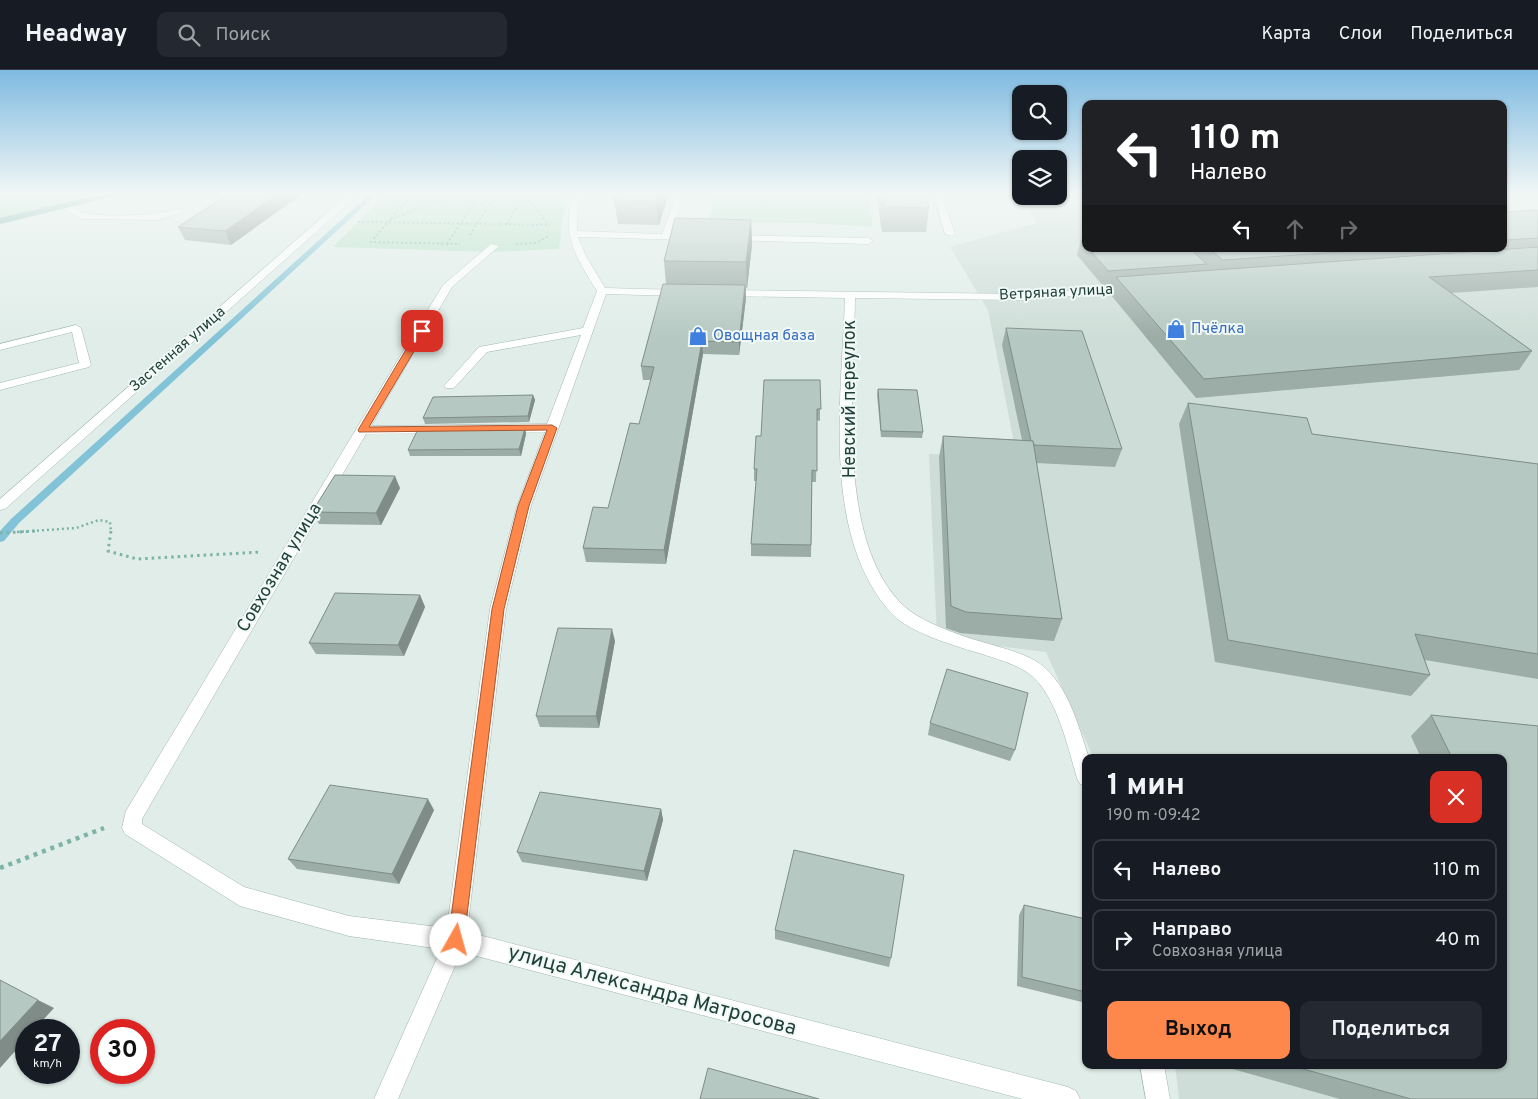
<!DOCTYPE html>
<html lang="ru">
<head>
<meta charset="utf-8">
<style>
	:root { --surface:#171b24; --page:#242831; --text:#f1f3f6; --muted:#9ea1a6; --line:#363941; --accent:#fe874c }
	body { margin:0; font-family:Overpass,sans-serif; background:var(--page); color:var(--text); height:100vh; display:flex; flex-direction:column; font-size:19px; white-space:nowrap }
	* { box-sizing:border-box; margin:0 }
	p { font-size:16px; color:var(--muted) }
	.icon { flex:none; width:28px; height:28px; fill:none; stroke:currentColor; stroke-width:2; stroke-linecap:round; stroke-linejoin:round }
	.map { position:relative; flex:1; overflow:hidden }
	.side { position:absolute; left:1082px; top:684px; width:425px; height:315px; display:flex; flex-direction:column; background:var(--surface); border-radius:10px; box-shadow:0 1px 4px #0004 }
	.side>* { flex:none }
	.guide { position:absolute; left:1082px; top:30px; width:425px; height:152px; border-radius:10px; box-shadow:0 1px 4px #0004; background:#202124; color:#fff; overflow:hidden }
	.fabs { position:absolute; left:1012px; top:15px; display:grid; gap:10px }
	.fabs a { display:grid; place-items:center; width:55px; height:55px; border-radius:10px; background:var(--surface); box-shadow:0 1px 4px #0004; font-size:25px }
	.speed { position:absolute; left:15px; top:949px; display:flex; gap:10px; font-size:25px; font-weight:700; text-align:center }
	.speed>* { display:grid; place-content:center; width:65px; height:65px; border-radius:50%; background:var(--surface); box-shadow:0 1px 4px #0004; line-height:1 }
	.speed small { font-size:12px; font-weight:400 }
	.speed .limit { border:8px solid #d22; background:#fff; color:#111 }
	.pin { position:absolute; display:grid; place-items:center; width:42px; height:42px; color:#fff; margin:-21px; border-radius:10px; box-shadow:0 2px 8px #0006 }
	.me { position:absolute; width:55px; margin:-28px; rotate:7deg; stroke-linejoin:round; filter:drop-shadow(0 0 4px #0008) }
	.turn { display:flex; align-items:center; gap:18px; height:105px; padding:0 25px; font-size:22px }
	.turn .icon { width:65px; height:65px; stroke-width:2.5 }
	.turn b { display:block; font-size:35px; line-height:42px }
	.lanes { display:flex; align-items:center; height:48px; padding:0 25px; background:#0003; justify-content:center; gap:25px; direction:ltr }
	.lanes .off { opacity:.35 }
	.round { display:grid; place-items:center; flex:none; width:52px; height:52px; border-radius:10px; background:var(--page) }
	.overview { display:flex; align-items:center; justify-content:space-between; height:85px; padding:0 25px }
	h1 { font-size:30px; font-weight:700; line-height:38px }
	.action { display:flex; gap:10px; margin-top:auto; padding:10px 25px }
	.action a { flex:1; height:58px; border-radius:10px; background:var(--accent); color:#111; font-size:20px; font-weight:700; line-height:58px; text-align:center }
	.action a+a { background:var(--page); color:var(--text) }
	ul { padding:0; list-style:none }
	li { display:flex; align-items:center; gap:15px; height:62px; margin:0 10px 8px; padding:0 15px; border:2px solid var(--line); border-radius:10px }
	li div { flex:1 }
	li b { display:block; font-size:19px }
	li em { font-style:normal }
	header { display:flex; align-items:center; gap:30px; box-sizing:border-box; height:70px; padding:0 25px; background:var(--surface); border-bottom:1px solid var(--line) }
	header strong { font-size:24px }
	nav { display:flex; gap:28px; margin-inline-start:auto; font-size:18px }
	.search { width:350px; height:45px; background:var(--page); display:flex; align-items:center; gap:12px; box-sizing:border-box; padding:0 18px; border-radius:10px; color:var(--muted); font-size:19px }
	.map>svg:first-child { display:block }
	.built { fill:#ceddd7 }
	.green { fill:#b7e0c5 }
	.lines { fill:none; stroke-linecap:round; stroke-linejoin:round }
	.stream { fill:#83c3d7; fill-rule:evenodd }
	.minor-casing { stroke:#a2b5b0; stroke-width:1 }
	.major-casing { stroke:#c0c9c8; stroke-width:1 }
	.path-far3 { stroke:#7eb3a7; stroke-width:2; stroke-dasharray:2 2.5; stroke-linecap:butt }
	.path-far2 { stroke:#7eb3a7; stroke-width:2.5; stroke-dasharray:2 3; stroke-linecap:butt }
	.path-far1 { stroke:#7eb3a7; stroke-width:3; stroke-dasharray:2.5 4; stroke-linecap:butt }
	.path { stroke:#7eb3a7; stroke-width:4.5; stroke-dasharray:4 5; stroke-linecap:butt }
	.minor { fill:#fff; fill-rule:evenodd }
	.major { fill:#61a69a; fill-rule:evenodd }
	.wall { fill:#9caca6 }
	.shaded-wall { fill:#7f8c87 }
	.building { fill:#b5c8c1; stroke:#7f8c87 }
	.route { fill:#fe874c; stroke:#a55831 }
	.labels { text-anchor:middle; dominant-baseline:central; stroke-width:4; stroke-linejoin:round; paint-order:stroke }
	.far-street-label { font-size:15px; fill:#1f3f39; stroke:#f1f9f6 }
	.far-shop-label { font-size:15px; fill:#366cbe; stroke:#f1f9f6; text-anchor:start }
	.street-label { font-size:18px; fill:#1f3f39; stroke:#f1f9f6 }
	.near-street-label { font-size:21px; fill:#1f3f39; stroke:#f1f9f6 }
</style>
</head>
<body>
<header>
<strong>Headway</strong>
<div class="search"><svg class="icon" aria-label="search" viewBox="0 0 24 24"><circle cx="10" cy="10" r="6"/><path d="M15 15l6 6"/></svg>Поиск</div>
<nav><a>Карта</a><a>Слои</a><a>Поделиться</a></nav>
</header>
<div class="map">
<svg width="1538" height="1029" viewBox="0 0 1538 1029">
	<rect width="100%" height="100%" fill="#e0ede8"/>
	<!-- built -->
	<polygon class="built" points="1059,123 1086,123 1086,179 1400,179 1538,192 1538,1029 1179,1029 1175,995 1504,995 1504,688 1093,687 1046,582 937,568 929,384 1017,388 988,240 950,177 1036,153 1022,126 1059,126"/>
	<!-- green -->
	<g class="green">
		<polygon points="0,123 107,123 0,148"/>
		<polygon points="387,123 566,123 559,179 491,182 333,177"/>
		<polygon points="715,123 867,123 873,157 811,153 709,152"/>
	</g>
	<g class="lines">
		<!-- stream -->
		<polygon class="stream" points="371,123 378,123 19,453 4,471 0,472 0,461 11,449"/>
		<!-- minor casing -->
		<g class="minor-casing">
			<g id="minor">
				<polygon points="350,123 360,123 5,439 0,440 0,429"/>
				<path d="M574 123H582L578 138 577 161 662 164 677 123H685L671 164H691L696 167 691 170 578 167 586 186 605 218 680 220 685 223 680 226 606 224 531 436 506 539 467 862 1068 1017 1076 1021 1080 1029H1023L461 882 398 1029H374L441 879 349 866 240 836 125 764 122 758 126 741 443 215 491 174 499 176 452 217 371 356 547 354 581 265 487 282 454 318H446L444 316 479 277 583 258 597 221C576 187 560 165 574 123ZM545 362 517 436 490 539 447 858 349 846 244 817 142 754V749L366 364Z"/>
				<polygon points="933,123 941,123 955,164 953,166 945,164"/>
				<path d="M64 135C73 134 77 142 85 143 110 148 156 145 180 139L184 142 157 150 82 149 64 139Z"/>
				<polygon points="732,165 868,168 873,171 868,174 729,170 729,166"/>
				<path d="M1133 216 1138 219 1137 221 1022 230 855 228C854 315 835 473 905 537 918 549 946 560 963 566 983 573 1016 580 1034 590 1067 609 1078 655 1089 688H1086V716L1080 714 1077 708C1067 675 1055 616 1022 599 1000 588 973 582 950 574 934 569 905 557 893 545 820 467 842 326 845 228L726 226 721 223 726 220 1022 224Z"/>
				<polygon points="76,255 81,258 91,295 89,297 0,320 0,313 79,293 72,262 0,280 0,274"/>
				<polygon points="1140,995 1164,995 1170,1029 1146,1029"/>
			</g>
		</g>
		<!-- major casing -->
		<g class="major-casing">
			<polygon id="major" points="109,123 126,123 0,154 0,148"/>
		</g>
		<!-- path-far3 -->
		<g class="path-far3">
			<polyline points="413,123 371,172 460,174"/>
			<polyline points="523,123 549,155"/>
			<polyline points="390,150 457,123"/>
			<polyline points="358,152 494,154"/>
			<polyline points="500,154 549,155"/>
			<polyline points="506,155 524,124"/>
			<polyline points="470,165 496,123"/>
			<polyline points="447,174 481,123"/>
			<polyline points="516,174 536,173 550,165"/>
		</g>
		<!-- path-far2 -->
		<polyline class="path-far2" points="17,462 76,458 99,450 110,452 111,462"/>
		<!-- path-far1 -->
		<g class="path-far1">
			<polyline points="111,461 108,481 137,489 261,482"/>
			<polyline points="0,463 36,461"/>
		</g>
		<!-- path -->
		<polyline class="path" points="0,798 104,758"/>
		<!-- minor -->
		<use href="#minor" class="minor"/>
		<!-- major -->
		<use href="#major" class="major"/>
	</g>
	<!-- wall -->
	<g class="wall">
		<polygon points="230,123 231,175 185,170 178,157"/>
		<polygon points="617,123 669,123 659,155 618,154 614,130"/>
		<polygon points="876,123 925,123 929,138 926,162 882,162"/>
		<polygon points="1538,140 1538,217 1451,223 1532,281 1519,300 1196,328 1111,225 1113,216 1103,216 1077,185 1081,170 1086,170 1086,179 1190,179 1195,183 1197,179 1504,179 1504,142"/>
		<polygon points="751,150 752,175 747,218 746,218 746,228 739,285 703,284 666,494 586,492 583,478 608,438 639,354 651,310 643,310 641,296 666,214 664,191"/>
		<polygon points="1006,258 1122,379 1115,397 1036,393 1062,549 1054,571 960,563 946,558 939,387 943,366 1022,370 1002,275"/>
		<polygon points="820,310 820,351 817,350 816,412 812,412 811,487 751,486 751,474 756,411 754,411 754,399 761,366"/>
		<polygon points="878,319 923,362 922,368 881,367 877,325"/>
		<polygon points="533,325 535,330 529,352 425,354 423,348"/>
		<polygon points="1188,333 1312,364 1538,394 1538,609 1425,590 1430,605 1411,626 1215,592 1179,354"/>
		<polygon points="525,358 526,364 521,386 410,386 408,380"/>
		<polygon points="400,418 381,455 319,454 312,442"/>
		<polygon points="420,525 425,537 404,586 316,584 309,573"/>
		<polygon points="615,571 599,658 540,657 536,646"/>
		<polygon points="1431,645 1538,656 1538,1029 1340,1029 1218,995 1504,995 1504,688 1421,688 1411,666"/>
		<polygon points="930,653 1015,680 1010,691 928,665"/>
		<polygon points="661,739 663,750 647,811 522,792 517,782"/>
		<polygon points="434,740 399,814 297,799 288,789"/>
		<polygon points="1024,835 1086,849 1086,933 1017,916 1019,845"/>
		<polygon points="775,860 891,888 889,897 775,869"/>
	</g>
	<!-- shaded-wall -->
	<g class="shaded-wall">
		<polygon points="279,123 304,123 231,175 225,161"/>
		<polygon points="659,123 669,123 659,155 656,131"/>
		<polygon points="751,150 752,175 747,218 746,192"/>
		<polygon points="745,215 746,228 739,285 739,272"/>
		<polygon points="702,271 703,284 666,494 664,480"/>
		<polygon points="533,325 535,330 529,352 528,346"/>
		<polygon points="525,358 526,364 521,386 519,379"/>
		<polygon points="395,406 400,418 381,455 376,443"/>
		<polygon points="420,525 425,537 404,586 398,575"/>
		<polygon points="612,559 615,571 599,658 596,646"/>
		<polygon points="428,729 434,740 399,814 392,804"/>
		<polygon points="661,739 663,750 647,811 644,801"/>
		<polygon points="38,930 54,938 34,960 26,960 26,969 0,998 0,971"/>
	</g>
	<!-- building -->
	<g class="building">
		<polygon points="230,123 279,123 225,161 178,157"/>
		<polygon points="617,123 659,123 656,131 614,130"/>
		<polygon points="882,123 925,123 929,138 885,137"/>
		<polygon points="1538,140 1538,168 1504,170 1504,142"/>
		<polygon points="675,148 751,150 746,192 664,191"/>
		<polygon points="1081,170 1086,170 1086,176"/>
		<polygon points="1538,177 1538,200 1429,207 1532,281 1204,309 1116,207"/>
		<polygon points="1089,179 1190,179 1207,194 1108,201"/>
		<polygon points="1209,179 1385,179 1223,190"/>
		<polygon points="663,214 745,215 739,272 702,271 664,480 583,478 593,437 608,438 630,353 639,354 654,297 641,296"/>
		<polygon points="1006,258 1082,261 1122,379 1034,375 1033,371 1031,371"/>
		<polygon points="764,310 820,310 821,339 817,339 817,401 812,400 811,475 751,474 757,399 754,399 756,366 761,366"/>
		<polygon points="878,319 917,320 923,362 881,361"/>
		<polygon points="533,325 528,346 423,348 433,327"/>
		<polygon points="1188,333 1307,348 1312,364 1538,394 1538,584 1415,564 1430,605 1228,570"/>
		<polygon points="525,358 519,379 408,380 418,359"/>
		<polygon points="943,366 1033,371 1062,549 966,542 951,536"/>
		<polygon points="335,405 395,406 376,443 312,442"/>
		<polygon points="335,523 420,525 398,575 309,573"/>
		<polygon points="558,558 612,559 596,646 536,646"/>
		<polygon points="947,599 1028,623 1015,680 930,653"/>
		<polygon points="1431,645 1538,656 1538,1029 1411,1029 1289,995 1504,995 1504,688 1452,688"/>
		<polygon points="330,715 428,729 392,804 288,789"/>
		<polygon points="540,722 661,739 644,801 517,782"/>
		<polygon points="794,780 904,805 891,888 775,860"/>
		<polygon points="1024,835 1086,849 1086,922 1022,907"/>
		<polygon points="0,910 38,930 0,971"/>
		<polygon points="708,998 819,1029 700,1029"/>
	</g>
	<!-- sky -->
	<linearGradient id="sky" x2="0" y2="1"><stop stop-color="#7fbae1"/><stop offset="0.46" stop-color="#f1f7f5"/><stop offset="1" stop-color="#f1f7f5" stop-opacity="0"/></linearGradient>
	<rect width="1538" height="268" fill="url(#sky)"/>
	<!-- route -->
	<polygon class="route" points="422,259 426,261 369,357 552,355 557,358 529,436 504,539 464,870 461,876 456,878 450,876 448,870 492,539 518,436 547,360 359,362 358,360 417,261"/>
	<!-- icons -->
	<defs>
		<g id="shop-bare" transform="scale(1.5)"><path d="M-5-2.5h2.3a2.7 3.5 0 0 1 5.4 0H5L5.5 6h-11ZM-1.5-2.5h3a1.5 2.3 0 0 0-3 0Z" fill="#3f7fe0" stroke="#f1f9f6" stroke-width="2.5" paint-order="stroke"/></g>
	</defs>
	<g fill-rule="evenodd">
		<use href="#shop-bare" x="1176" y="259"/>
		<use href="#shop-bare" x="698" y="266"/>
	</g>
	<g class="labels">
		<!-- far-street labels -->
		<g class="far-street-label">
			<text transform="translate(1056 223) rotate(-3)">Ветряная улица</text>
			<text transform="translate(178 280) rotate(-41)">Застенная улица</text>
		</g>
		<!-- far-shop labels -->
		<g class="far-shop-label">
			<text x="1191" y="259">Пчёлка</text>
			<text x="713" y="266">Овощная база</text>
		</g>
		<!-- street labels -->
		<g class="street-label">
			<text transform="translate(850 329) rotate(-90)">Невский переулок</text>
			<text transform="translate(280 498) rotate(-59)">Совхозная улица</text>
		</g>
		<!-- near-street labels -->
		<g class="near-street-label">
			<text transform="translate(652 921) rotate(15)">улица Александра Матросова</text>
		</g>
	</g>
</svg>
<div class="fabs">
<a><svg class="icon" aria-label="search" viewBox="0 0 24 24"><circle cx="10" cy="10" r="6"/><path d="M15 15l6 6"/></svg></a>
<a><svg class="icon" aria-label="layers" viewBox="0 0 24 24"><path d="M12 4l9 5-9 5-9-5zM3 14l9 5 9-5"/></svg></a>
</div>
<div class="speed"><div>27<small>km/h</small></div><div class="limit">30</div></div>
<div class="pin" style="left:422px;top:261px;background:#d93025"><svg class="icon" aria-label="arrive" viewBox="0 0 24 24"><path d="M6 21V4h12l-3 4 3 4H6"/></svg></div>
<svg class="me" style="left:456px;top:870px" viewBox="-20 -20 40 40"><circle r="19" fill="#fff"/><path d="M0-13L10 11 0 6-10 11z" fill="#fe874c"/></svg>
<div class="guide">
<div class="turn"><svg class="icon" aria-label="left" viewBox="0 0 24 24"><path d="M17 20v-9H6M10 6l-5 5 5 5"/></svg><div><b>110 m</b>Налево</div></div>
<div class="lanes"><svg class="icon" aria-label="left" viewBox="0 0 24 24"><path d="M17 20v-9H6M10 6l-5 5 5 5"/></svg><svg class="icon off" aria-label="ahead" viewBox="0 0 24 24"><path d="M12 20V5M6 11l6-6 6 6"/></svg><svg class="icon off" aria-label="right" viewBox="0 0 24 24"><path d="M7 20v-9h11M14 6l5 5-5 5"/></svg></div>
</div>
<section class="side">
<div class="overview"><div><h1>1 мин</h1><p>190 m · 09:42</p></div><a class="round" style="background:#d93025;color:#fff"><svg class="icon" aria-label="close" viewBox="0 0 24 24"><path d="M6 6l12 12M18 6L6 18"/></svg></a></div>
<ul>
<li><svg class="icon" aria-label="left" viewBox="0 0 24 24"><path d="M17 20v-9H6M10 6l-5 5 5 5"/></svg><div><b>Налево</b></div><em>110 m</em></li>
<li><svg class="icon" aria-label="right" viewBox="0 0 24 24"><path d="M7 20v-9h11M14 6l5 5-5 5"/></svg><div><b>Направо</b><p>Совхозная улица</p></div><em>40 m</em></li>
</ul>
<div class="action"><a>Выход</a><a>Поделиться</a></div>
</section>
</div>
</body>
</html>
